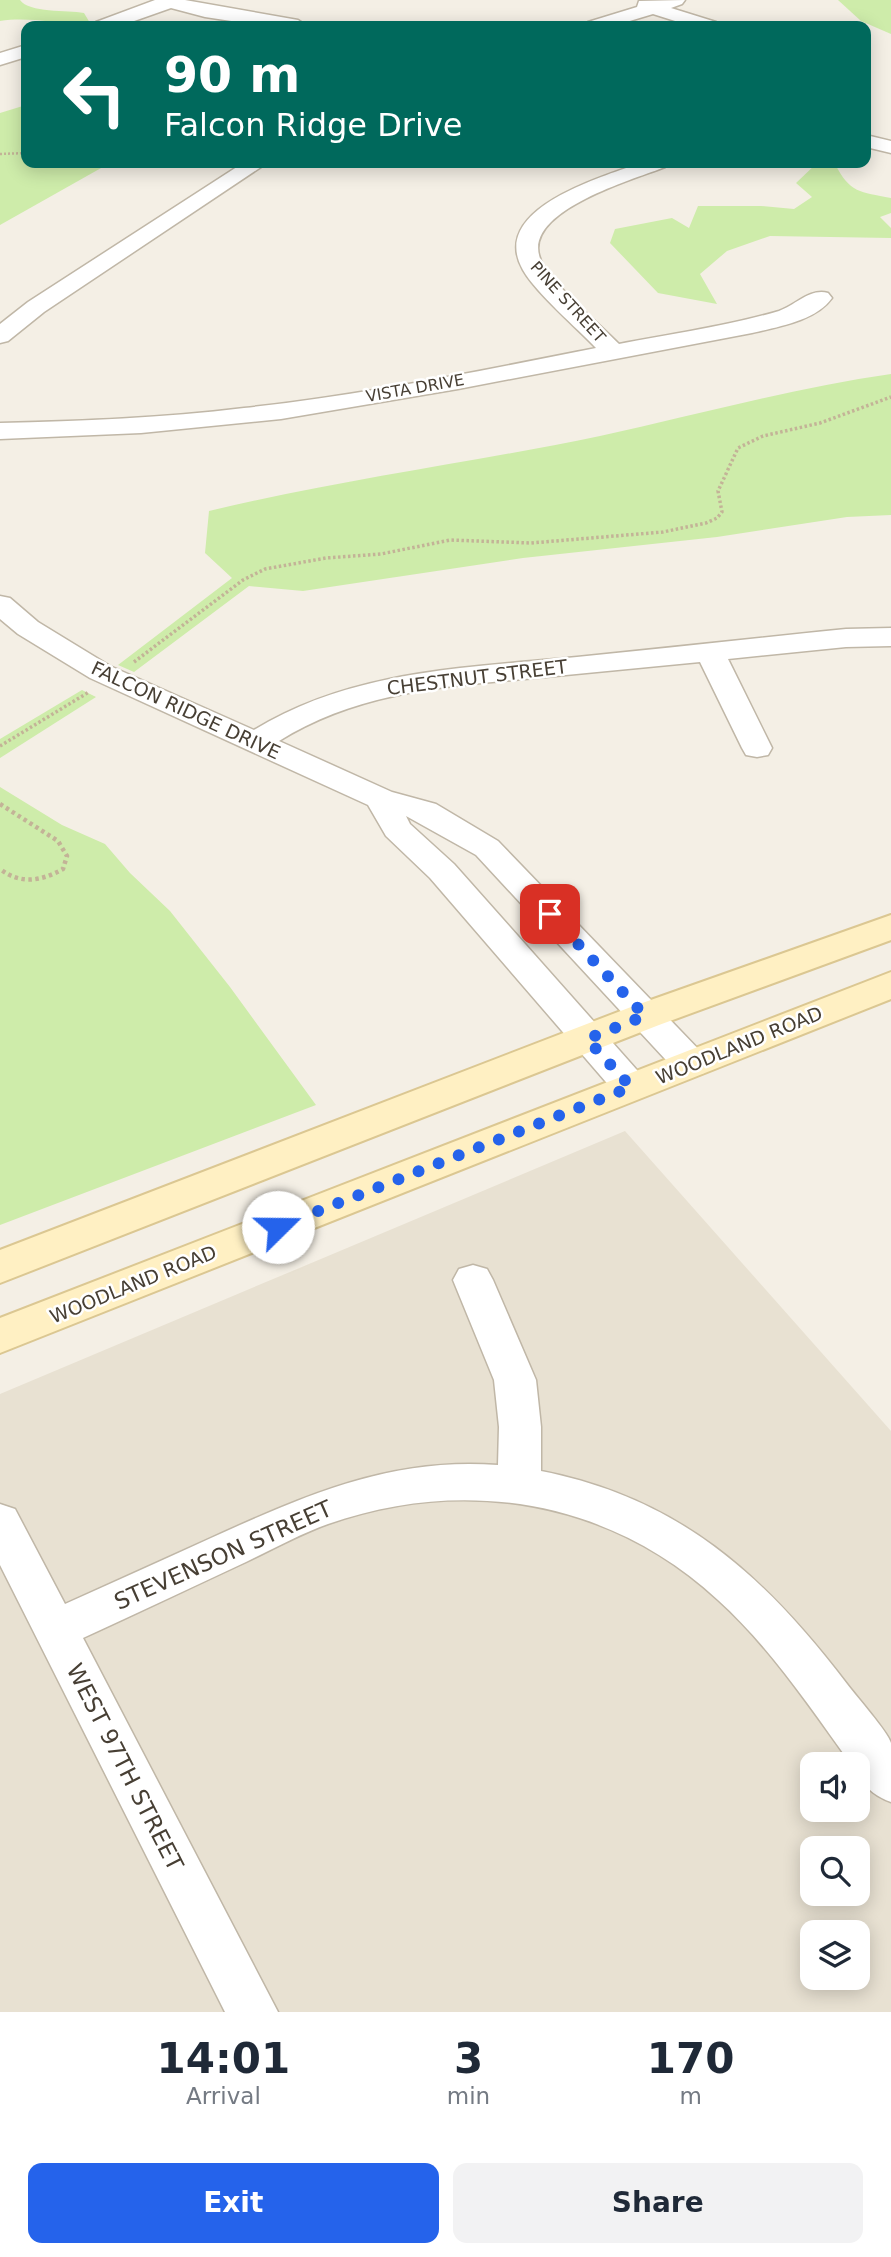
<!DOCTYPE html>
<html lang="en">
<head>
<meta charset="utf-8">
<style>
	:root { --surface:#fff; --page:#f2f2f3; --text:#1f2937; --muted:#747a83; --accent:#2563eb }
	body { margin:0; font-family:"DejaVu Sans",sans-serif; background:var(--page); color:var(--text); height:100vh; display:flex; flex-direction:column; font-size:26px; white-space:nowrap }
	* { box-sizing:border-box; margin:0 }
	p { font-size:23px; color:var(--muted) }
	.icon { flex:none; width:38px; height:38px; fill:none; stroke:currentColor; stroke-width:2; stroke-linecap:round; stroke-linejoin:round }
	.map { position:relative; height:2012px; overflow:hidden }
	.drawer { display:flex; flex-direction:column; background:var(--surface); flex:1 }
	.drawer>* { flex:none }
	.banner { position:absolute; left:21px; top:21px; width:850px; height:147px; border-radius:14px; box-shadow:0 4px 18px #0003; background:#00695c; color:#fff; overflow:hidden }
	.tools { position:absolute; left:800px; top:1752px; display:grid; gap:14px }
	.tools a { display:grid; place-items:center; width:70px; height:70px; border-radius:14px; background:var(--surface); box-shadow:0 4px 18px #0003; font-size:35px }
	.pin { position:absolute; display:grid; place-items:center; width:60px; height:60px; color:#fff; margin:-30px; border-radius:14px; box-shadow:0 4px 10px #0006 }
	.me { position:absolute; width:77px; margin:-38px; rotate:68deg; stroke-linejoin:round; filter:drop-shadow(0 0 5px #0008) }
	.turn { display:flex; align-items:center; gap:24px; height:147px; padding:0 28px; font-size:32px }
	.turn .icon { width:91px; height:91px; stroke-width:2.5 }
	.turn b { display:block; font-size:49px; line-height:60px }
	.eta { display:flex; justify-content:space-evenly; align-items:center; height:119px; text-align:center }
	.eta b { font-size:42px; font-weight:700; line-height:49px }
	.action { display:flex; gap:14px; margin-top:auto; padding:14px 28px }
	.action a { flex:1; height:80px; border-radius:14px; background:var(--accent); color:#fff; font-size:28px; font-weight:700; line-height:80px; text-align:center }
	.action a+a { background:var(--page); color:var(--text) }
	.map>svg:first-child { display:block }
	.residential { fill:#e8e1d2; fill-rule:evenodd }
	.green { fill:#ceecaa }
	.lines { fill:none; stroke-linecap:round; stroke-linejoin:round }
	.street-casing { stroke:#c0b7a7; stroke-width:3 }
	.secondary-casing { stroke:#dbc792; stroke-width:4 }
	.path-far2 { stroke:#c3b397; stroke-width:2.5; stroke-dasharray:2 2; stroke-linecap:butt }
	.path-far1 { stroke:#c3b397; stroke-width:3.5; stroke-dasharray:2.5 2.5; stroke-linecap:butt }
	.path { stroke:#c3b397; stroke-width:4.5; stroke-dasharray:3.5 3.5; stroke-linecap:butt }
	.street { fill:#fff; fill-rule:evenodd }
	.secondary { fill:#fff0c3; fill-rule:evenodd }
	.route { stroke:#2563eb; stroke-width:12; stroke-dasharray:0 21.6 }
	.labels { text-anchor:middle; dominant-baseline:central; stroke-width:5; stroke-linejoin:round; paint-order:stroke }
	.far-street-label { font-size:16px; fill:#473f34; stroke:#fff }
	.street-label { font-size:19px; fill:#473f34; stroke:#fff }
	.near-street-label { font-size:23px; fill:#473f34; stroke:#fff }
</style>
</head>
<body>
<div class="map">
<svg width="891" height="2012" viewBox="0 0 891 2012">
	<rect width="100%" height="100%" fill="#f4efe5"/>
	<!-- residential -->
	<path class="residential" d="M625 1131 891 1431V2012H0V1394ZM812 1764H858V1810H812ZM812 1848H858V1894H812ZM812 1932H858V1978H812Z"/>
	<!-- green -->
	<g class="green">
		<path d="M0 0H20C29 13 67 10 84 13L90 23C60 25 30 16 0 21Z"/>
		<polygon points="838,0 891,0 891,34 861,21"/>
		<polygon points="26,105 26,163 110,163 0,225 0,113"/>
		<path d="M817 163 835 164C850 193 860 192 891 198V213L880 217 891 228V238L770 236 727 251 700 274 717 304 658 293 610 243 615 229 672 218 689 228 698 206H761L794 209 812 197 796 183Z"/>
		<path d="M891 374V515L847 517 717 537 523 558 303 591 249 586 134 672 118 665 232 578 205 553 209 511C338 480 470 463 600 436 697 415 793 388 891 374Z"/>
		<polygon points="82,690 96,697 0,758 0,739"/>
		<polygon points="0,787 62,825 105,844 130,873 170,911 230,987 316,1105 0,1225"/>
	</g>
	<g class="lines">
		<!-- street casing -->
		<g class="street-casing">
			<g id="street">
				<polygon points="155,0 185,0 298,20 307,26 265,26 205,17 171,8 120,26 94,26 96,22"/>
				<polygon points="685,0 682,4 671,8 716,22 718,26 691,26 653,14 613,26 586,26 588,22 637,7 639,1"/>
				<polygon points="26,45 26,57 0,65 0,53"/>
				<polygon points="866,135 891,141 891,153 866,147"/>
				<polygon points="243,163 267,163 44,312 8,341 0,343 0,324 28,302"/>
				<path d="M640 163H668L665 167C633 180 510 214 544 266 559 290 598 323 619 344 672 334 727 326 779 311 796 305 810 288 828 293L832 298C816 321 777 327 752 333L458 389 281 419 141 433 0 439V423C82 421 163 418 244 408 362 395 480 371 596 348 577 328 536 293 523 270 488 209 600 178 640 163Z"/>
				<path d="M0 596 10 598 38 622 110 666 254 730C352 670 465 668 577 657 666 648 756 638 846 629L891 628V646L846 647 728 659 772 748 768 755 757 757 746 755 742 748 700 662C645 667 590 673 535 678 445 686 357 692 279 741L392 792 436 804 498 841 704 1055 709 1064 704 1073 691 1076 678 1073 476 855 406 816 410 824 454 864 644 1078 649 1087 644 1096 631 1100 618 1096 430 878 386 836 368 805 90 678 18 634 0 619Z"/>
				<path d="M473 1265 487 1269 493 1280 536 1380 541 1427V1471C679 1498 764 1575 847 1684 856 1696 888 1732 891 1743 891 1758 891 1786 891 1802 874 1796 858 1784 858 1764H851C810 1707 770 1647 718 1600 610 1500 465 1476 328 1524 300 1534 273 1549 246 1562 192 1587 138 1613 83 1638L278 2012H225L0 1565V1504L15 1509 65 1604C114 1582 163 1560 211 1538 306 1495 391 1457 498 1465L499 1427 494 1380 453 1280 459 1269Z"/>
			</g>
		</g>
		<!-- secondary casing -->
		<g class="secondary-casing">
			<g id="secondary">
				<polygon points="891,915 891,940 659,1025 0,1283 0,1250 631,1007"/>
				<polygon points="891,972 891,999 0,1353 0,1318"/>
			</g>
		</g>
		<!-- path-far2 -->
		<polyline class="path-far2" points="0,154 26,153"/>
		<!-- path-far1 -->
		<g class="path-far1">
			<polyline points="134,662 243,580 265,569 326,558 381,554 450,540 531,543 663,532 706,523 717,518 722,512 718,491 738,448 763,436 820,423 891,397"/>
			<polyline points="0,746 89,692"/>
		</g>
		<!-- path -->
		<path class="path" d="M0 804 58 841 67 856 63 869C41 881 21 885 0 869"/>
		<!-- street -->
		<use href="#street" class="street"/>
		<!-- secondary -->
		<use href="#secondary" class="secondary"/>
	</g>
	<g class="lines">
		<!-- route -->
		<polyline class="route" points="278,1227 631,1087 587,1039 645,1016 550,914"/>
	</g>
	<g class="labels">
		<!-- far-street labels -->
		<g class="far-street-label">
			<text transform="translate(568 302) rotate(48)">PINE STREET</text>
			<text transform="translate(415 388) rotate(-10)">VISTA DRIVE</text>
		</g>
		<!-- street labels -->
		<g class="street-label">
			<text transform="translate(477 677) rotate(-7)">CHESTNUT STREET</text>
			<text transform="translate(186 710) rotate(25)">FALCON RIDGE DRIVE</text>
			<text transform="translate(739 1045) rotate(-22)">WOODLAND ROAD</text>
			<text transform="translate(133 1284) rotate(-22)">WOODLAND ROAD</text>
		</g>
		<!-- near-street labels -->
		<g class="near-street-label">
			<text transform="translate(223 1555) rotate(-24)">STEVENSON STREET</text>
			<text transform="translate(125 1767) rotate(63)">WEST 97TH STREET</text>
		</g>
	</g>
</svg>
<div class="tools">
<a><svg class="icon" aria-label="sound" viewBox="0 0 24 24"><path d="M4 9h4l5-4v14l-5-4H4zM17 9q2 3 0 6"/></svg></a>
<a><svg class="icon" aria-label="search" viewBox="0 0 24 24"><circle cx="10" cy="10" r="6"/><path d="M15 15l6 6"/></svg></a>
<a><svg class="icon" aria-label="layers" viewBox="0 0 24 24"><path d="M12 4l9 5-9 5-9-5zM3 14l9 5 9-5"/></svg></a>
</div>
<div class="pin" style="left:550px;top:914px;background:#d93025"><svg class="icon" aria-label="arrive" viewBox="0 0 24 24"><path d="M6 21V4h12l-3 4 3 4H6"/></svg></div>
<svg class="me" style="left:278px;top:1227px" viewBox="-20 -20 40 40"><circle r="19" fill="#fff"/><path d="M0-13L10 11 0 6-10 11z" fill="#2563eb"/></svg>
<div class="banner">
<div class="turn"><svg class="icon" aria-label="left" viewBox="0 0 24 24"><path d="M17 20v-9H6M10 6l-5 5 5 5"/></svg><div><b>90 m</b>Falcon Ridge Drive</div></div>
</div>
</div>
<section class="drawer">
<div class="eta">
<div><b>14:01</b><p>Arrival</p></div>
<div><b>3</b><p>min</p></div>
<div><b>170</b><p>m</p></div>
</div>
<div class="action"><a>Exit</a><a>Share</a></div>
</section>
</body>
</html>
